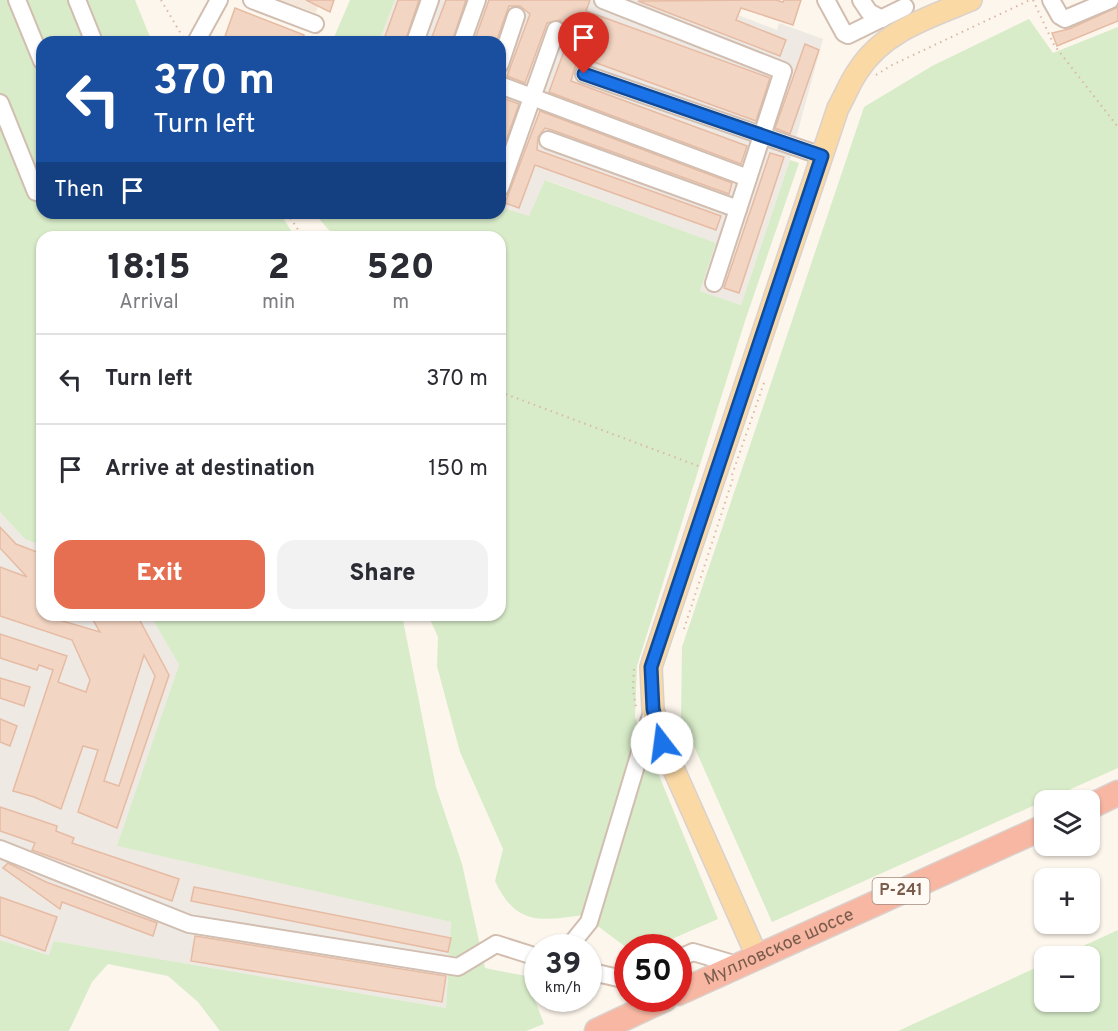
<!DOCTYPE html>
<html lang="en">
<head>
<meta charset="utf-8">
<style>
	:root { --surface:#fff; --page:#f2f2f3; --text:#2b2b33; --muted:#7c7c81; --line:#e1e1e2; --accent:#e76f51 }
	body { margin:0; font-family:Overpass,sans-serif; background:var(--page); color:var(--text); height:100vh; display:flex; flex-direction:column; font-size:22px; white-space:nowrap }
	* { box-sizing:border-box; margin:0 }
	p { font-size:20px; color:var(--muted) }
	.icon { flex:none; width:33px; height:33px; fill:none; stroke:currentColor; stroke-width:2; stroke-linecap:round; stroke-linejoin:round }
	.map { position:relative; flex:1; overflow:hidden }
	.details { position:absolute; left:36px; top:231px; width:470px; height:390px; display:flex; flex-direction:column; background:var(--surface); border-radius:18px; box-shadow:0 2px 4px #0004 }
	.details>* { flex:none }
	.banner { position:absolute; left:36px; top:36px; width:470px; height:183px; border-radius:18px; box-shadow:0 2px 4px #0004; background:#1a4fa0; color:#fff; overflow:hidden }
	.buttons { position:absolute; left:1034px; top:790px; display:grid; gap:12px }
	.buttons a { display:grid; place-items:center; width:66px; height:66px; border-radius:12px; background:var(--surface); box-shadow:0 2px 4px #0004; font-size:30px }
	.speed { position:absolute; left:524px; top:934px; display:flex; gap:12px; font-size:30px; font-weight:700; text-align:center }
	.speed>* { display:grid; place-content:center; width:78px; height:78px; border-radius:50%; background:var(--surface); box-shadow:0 2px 4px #0004; line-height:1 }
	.speed small { font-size:15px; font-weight:400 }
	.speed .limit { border:9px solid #d22; background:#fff; color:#111 }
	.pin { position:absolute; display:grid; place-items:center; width:51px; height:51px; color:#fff; margin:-62px -26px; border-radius:50% 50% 50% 0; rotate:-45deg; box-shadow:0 0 6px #0007 }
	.pin .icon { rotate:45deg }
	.me { position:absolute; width:66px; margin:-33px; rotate:345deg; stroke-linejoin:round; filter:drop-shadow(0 0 4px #0008) }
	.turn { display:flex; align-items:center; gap:21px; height:126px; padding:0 18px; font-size:27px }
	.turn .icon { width:78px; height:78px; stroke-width:2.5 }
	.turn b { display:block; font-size:42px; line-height:51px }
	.then { display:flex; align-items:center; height:57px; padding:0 18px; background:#0003; gap:12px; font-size:22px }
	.eta { display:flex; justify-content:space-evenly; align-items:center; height:102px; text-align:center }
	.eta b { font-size:36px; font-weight:800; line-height:42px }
	.button { display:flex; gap:12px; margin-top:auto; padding:12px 18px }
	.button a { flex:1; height:69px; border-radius:18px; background:var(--accent); color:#fff; font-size:24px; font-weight:800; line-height:69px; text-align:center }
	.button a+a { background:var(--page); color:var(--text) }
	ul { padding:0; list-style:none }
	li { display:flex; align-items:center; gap:18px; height:90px; padding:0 18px; border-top:2px solid var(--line) }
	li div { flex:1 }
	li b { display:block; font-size:22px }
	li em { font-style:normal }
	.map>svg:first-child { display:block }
	.residential { fill:#f5e8da }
	.industrial { fill:#efe9e4 }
	.green { fill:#d8ecc9 }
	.building { fill:#f3d5c3; stroke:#e6bba3; stroke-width:1.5; fill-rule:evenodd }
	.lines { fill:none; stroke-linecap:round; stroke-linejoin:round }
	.minor-casing { stroke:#d1beb0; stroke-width:20 }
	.major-casing { stroke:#dad1cd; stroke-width:24 }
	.highway-casing { stroke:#dad1cd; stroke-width:27 }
	.path { stroke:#d9b8a5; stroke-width:2; stroke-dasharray:1.5 4.5; stroke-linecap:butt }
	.minor { stroke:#fff; stroke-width:16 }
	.major { stroke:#fbd9a5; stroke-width:21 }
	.highway { stroke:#f7b7a3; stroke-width:24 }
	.route-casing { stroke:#114b97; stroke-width:15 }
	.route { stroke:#1a73e8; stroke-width:10 }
	.labels { text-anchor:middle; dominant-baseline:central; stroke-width:6; stroke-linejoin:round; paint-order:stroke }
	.shield { fill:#fffaf3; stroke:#a28b7f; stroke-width:1.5 }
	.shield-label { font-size:16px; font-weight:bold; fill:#7a5c4d }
	.street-label { font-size:18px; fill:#7a5c4d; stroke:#fffaf3 }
</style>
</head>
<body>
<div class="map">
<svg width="1118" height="1031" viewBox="0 0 1118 1031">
	<rect width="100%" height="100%" fill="#fdf6ec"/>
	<!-- residential -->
	<polygon class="residential" points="279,0 320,0 316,13"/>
	<!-- industrial -->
	<g class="industrial">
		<polygon points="395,0 698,0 777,30 779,23 823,39 790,160 741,305 700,291 716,243 546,180 529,217 500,207 500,42 379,42"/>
		<polygon points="0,512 25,539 42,546 42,615 150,615 179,665 118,846 451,922 446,1008 54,941 50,955 0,940"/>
	</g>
	<!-- green -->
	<g class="green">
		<polygon points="0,0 135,0 152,42 42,42 42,213 280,213 295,237 42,237 42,546 25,539 0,512"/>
		<polygon points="350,0 395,0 379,42 332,42"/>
		<polygon points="1029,19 1053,53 1118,27 1118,768 772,922 681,717 682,647 864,107 932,66"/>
		<path d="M790 160 799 163 745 321 637 666 635 717 718 919 651 948H627L583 915C540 921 516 926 495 881L503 849 460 752 437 666 438 637 428 615H500V237H335L314 213H500V207L529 216 545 180 716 243 700 291 741 305Z"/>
		<polygon points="150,615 402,615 436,787 462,864 485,968 526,976 544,1024 526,1031 220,1031 198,1002 168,976 108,964 92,982 69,1031 0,1031 0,940 49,955 54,941 446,1008 451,922 117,846 179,665"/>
		<polygon points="1118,930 1118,1031 898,1031 1044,964 1044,1002 1089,1002 1089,957 1059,957"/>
	</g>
	<!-- building -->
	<g class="building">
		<polygon points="306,0 334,0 330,12"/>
		<polygon points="398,0 419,0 405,42 383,42"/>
		<polygon points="446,0 466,0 452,42 430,42"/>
		<polygon points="489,0 590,0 586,11 770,78 756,121 580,57 574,70 571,81 747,146 741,164 549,92 571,32 566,30 560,20 547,23 525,83 507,76 530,14 520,6 509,6 496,42 474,42"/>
		<polygon points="776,0 783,2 784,0 801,0 793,25 741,8 736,20 786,40 780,56 638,1"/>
		<polygon points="1118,7 1118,21 1057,46 1052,33 1069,29"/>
		<polygon points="235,8 304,35 301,42 223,42"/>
		<polygon points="805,44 819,50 790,134 775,128"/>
		<polygon points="500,97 519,104 500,158"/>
		<polygon points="540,111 732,183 729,194 552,130 545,128 538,137 537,150 721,216 716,230 535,165 519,208 505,203"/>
		<polygon points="770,153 784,157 739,293 724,288"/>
		<path d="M0 527 16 544 42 554V615L100 632 90 615H137L169 675 117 828 78 812 98 750 83 746 61 809 34 797 13 791 53 670 39 665 37 670 0 658V634L67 656 58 682 86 692 90 680 72 640 0 616V567L27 577 0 548ZM144 655 155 676 119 786 104 781Z"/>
		<polygon points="0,678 30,687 24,706 0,698"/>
		<polygon points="0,719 17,726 10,746 0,742"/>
		<polygon points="0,807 57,826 56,831 74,838 72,843 179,879 172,901 32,850 35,843 0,831"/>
		<polygon points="8,863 46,882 157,923 153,936 62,902 60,909 3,868"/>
		<polygon points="194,887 451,938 448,952 191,901"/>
		<polygon points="0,897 57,917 45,951 0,935"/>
		<polygon points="195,936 446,976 442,1002 191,961"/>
	</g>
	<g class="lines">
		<!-- minor casing -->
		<g class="minor-casing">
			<g id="minor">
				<polyline points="17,0 42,61"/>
				<polyline points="77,0 94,42"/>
				<polyline points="252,0 315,24"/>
				<polyline points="603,0 783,71 714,283"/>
				<polyline points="826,0 844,33 848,35 905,7"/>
				<polyline points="861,0 869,12 882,19"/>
				<polyline points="1051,0 1060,16 1065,19 1110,0"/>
				<polyline points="196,42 219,0"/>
				<polyline points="415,42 430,0"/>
				<polyline points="462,42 477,0"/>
				<polyline points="500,64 516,16"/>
				<polyline points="584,74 822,156"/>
				<polyline points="500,85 748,178"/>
				<polyline points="0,103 36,192"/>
				<polyline points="548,140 738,209"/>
				<polyline points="500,188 556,30"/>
				<polyline points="0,849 189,924 458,967 496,944 537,957"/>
				<polyline points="568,948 589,922 653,709"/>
				<polyline points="678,959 693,952 737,965"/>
				<polyline points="588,971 627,980"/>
			</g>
		</g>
		<!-- major casing -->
		<g class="major-casing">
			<path id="major" d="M757 956 662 743 653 709 651 667 838 108C845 96 850 82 858 71 883 31 930 17 971 0"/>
		</g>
		<!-- highway casing -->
		<g class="highway-casing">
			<g id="highway">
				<polyline points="1089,807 1118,793"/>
				<path id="s1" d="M678 993 1044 827"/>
				<polyline points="597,1031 665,999"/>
			</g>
		</g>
		<!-- path -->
		<g class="path">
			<polyline points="161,0 184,39"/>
			<polyline points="1033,0 1054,45 1118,127"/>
			<polyline points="876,75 892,65 1030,0"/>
			<polyline points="287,213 303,237"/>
			<polyline points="500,392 701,467"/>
			<polyline points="732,475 765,380"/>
			<polyline points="684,629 734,475"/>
			<polyline points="634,669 633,689 636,708"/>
		</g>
		<!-- minor -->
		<use href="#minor" class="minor"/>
		<!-- major -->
		<use href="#major" class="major"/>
		<!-- highway -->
		<use href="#highway" class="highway"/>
	</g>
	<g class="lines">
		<!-- route casing -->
		<g class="route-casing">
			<polyline id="route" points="584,74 822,156 651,667 653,709 662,743"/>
		</g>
		<!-- route -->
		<use href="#route" class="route"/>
	</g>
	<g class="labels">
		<!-- shield labels -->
		<rect class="shield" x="872.5" y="878" width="57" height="26" rx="4.5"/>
		<g class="shield-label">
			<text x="901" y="891">Р-241</text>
		</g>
		<!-- street labels -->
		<g class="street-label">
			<text stroke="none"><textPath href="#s1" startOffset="111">Мулловское шоссе</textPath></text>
		</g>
	</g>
</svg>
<div class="buttons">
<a><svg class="icon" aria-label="layers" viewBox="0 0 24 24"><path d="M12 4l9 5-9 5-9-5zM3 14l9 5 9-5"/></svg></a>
<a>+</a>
<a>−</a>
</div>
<div class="speed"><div>39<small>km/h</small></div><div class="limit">50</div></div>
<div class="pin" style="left:584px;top:74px;background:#d93025"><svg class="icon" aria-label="arrive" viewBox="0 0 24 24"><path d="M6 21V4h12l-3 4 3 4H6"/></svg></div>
<svg class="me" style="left:662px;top:743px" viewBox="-20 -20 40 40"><circle r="19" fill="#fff"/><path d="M0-13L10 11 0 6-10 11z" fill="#1a73e8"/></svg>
<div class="banner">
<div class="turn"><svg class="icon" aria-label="left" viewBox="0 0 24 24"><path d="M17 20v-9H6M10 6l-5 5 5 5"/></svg><div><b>370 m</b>Turn left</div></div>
<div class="then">Then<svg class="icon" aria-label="arrive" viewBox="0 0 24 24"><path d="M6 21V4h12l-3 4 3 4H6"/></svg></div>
</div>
<section class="details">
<div class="eta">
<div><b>18:15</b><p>Arrival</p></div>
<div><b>2</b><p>min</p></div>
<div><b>520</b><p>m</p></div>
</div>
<ul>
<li><svg class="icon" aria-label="left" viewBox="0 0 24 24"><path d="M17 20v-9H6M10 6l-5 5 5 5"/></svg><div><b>Turn left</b></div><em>370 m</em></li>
<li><svg class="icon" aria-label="arrive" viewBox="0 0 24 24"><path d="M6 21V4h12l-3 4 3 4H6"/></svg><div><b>Arrive at destination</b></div><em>150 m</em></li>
</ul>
<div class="button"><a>Exit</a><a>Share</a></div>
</section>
</div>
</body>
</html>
